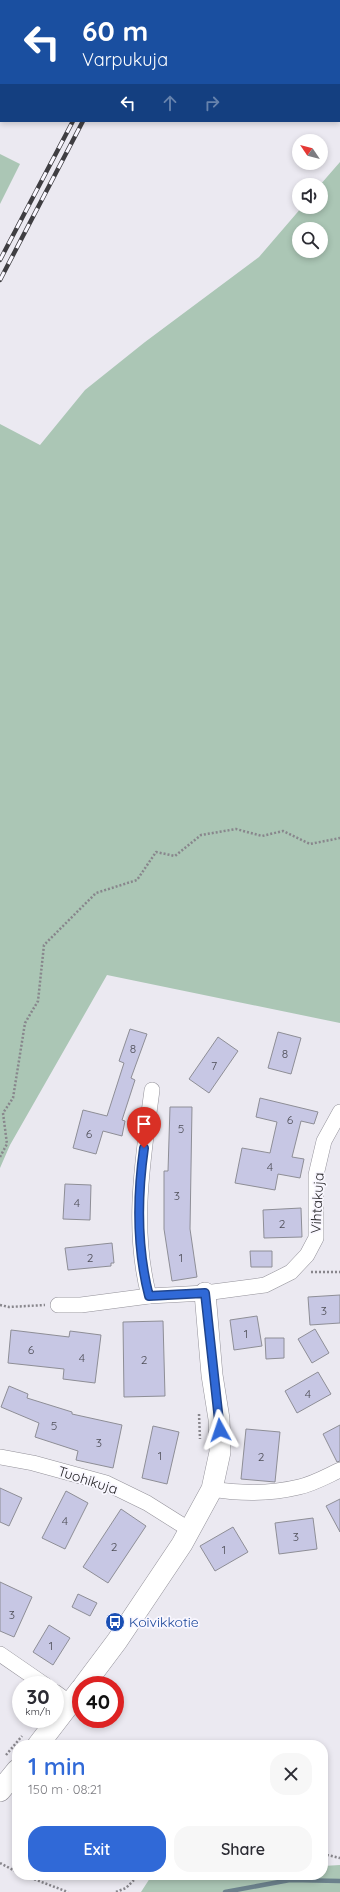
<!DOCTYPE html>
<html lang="en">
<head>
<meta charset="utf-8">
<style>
	:root { --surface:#fff; --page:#f7f7f7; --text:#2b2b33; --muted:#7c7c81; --accent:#3069d7 }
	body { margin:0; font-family:Quicksand,sans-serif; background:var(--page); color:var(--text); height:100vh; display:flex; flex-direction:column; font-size:15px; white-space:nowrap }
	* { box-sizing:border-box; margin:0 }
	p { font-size:13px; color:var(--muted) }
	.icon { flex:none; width:22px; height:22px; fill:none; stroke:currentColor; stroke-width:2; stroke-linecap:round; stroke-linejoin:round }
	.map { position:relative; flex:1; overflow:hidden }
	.sheet { position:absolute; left:12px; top:1740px; width:316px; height:140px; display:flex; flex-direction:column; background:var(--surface); border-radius:16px; box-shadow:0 2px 6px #0003 }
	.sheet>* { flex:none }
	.hud { position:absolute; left:0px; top:0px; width:340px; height:122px; box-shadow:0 2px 6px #0003; background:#1a4fa0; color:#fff; overflow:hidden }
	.needle { width:26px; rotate:305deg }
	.controls { position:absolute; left:292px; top:134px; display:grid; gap:8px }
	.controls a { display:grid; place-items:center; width:36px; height:36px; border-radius:50%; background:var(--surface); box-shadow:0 2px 6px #0003; font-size:20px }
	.speed { position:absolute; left:12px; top:1676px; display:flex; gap:8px; font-size:20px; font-weight:700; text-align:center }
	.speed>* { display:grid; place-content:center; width:52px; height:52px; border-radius:50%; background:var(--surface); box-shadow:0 2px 6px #0003; line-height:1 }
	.speed small { font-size:10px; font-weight:400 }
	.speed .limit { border:6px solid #d22; background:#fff; color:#111 }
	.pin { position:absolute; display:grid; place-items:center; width:34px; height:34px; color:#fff; margin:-41px -17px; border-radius:50% 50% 50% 0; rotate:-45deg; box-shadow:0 0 4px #0007 }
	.pin .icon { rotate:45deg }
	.me { position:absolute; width:44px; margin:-22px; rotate:355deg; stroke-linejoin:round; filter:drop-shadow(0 0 3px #0008) }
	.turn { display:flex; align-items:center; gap:14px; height:84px; padding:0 16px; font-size:18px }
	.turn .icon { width:52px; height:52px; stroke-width:2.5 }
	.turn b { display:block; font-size:28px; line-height:34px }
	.lanes { display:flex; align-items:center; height:38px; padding:0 16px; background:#0003; justify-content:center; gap:20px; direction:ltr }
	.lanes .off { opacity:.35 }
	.round { display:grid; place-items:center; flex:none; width:42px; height:42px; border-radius:16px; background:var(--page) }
	.summary { display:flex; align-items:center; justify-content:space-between; height:68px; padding:0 16px }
	h1 { font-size:24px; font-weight:600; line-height:30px; color:var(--accent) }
	.cta { display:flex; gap:8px; margin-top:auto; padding:8px 16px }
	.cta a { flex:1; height:46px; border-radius:16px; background:var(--accent); color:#fff; font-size:16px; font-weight:600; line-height:46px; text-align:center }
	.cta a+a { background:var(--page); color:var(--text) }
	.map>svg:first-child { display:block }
	.green { fill:#abc6b5; fill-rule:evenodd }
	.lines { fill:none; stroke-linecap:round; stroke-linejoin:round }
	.stream { stroke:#6b818c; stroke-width:4.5 }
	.building { fill:#c7c7e4; stroke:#8e8e96 }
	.street-casing { stroke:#939199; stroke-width:16 }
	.secondary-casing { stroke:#939199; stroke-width:22 }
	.path { stroke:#88868c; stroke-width:2.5; stroke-dasharray:2 2; stroke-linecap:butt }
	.street { stroke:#fff; stroke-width:15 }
	.secondary { stroke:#fff; stroke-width:21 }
	.rail-casing { stroke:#3f3e42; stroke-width:4.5 }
	.rail { stroke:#f9f7ff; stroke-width:3; stroke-dasharray:9; stroke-linecap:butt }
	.route-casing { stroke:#1f448c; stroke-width:10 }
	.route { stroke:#3069d7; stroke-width:7 }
	.labels { text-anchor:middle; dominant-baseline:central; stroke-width:3.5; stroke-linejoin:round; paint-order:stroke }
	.number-label { font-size:12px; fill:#4e4e57 }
	.street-label { font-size:14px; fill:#262528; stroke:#f9f7ff }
	.transit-label { font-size:14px; fill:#164399; stroke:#f9f7ff; text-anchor:start }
</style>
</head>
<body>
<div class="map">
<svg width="340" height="1892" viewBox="0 0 340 1892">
	<rect width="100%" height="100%" fill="#ebe9f1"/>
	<!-- green -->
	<g class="green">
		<polygon points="0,154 20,164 0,204"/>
		<path d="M340 162V1023L107 975 10 1145 0 1168V424L40 445 85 390 145 342 259 257 302 207H321L320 185ZM299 229H321V251H299Z"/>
		<polygon points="340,1865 340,1892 141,1892 152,1875 323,1875 323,1866"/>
	</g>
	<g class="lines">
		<!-- stream -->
		<polyline class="stream" points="225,1892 290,1880 340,1881"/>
	</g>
	<!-- building -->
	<g class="building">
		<polygon points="130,1029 147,1034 131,1078 135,1080 122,1120 125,1121 122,1136 103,1131 96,1154 73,1148 83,1110 107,1116 124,1063 119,1061"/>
		<polygon points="278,1032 301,1038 291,1074 268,1068"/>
		<polygon points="218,1037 238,1051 209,1093 189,1079"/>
		<polygon points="260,1098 318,1112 314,1124 301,1121 292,1157 304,1159 300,1178 278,1174 275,1190 235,1183 242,1148 270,1153 277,1122 256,1117"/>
		<polygon points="170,1107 192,1107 190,1229 197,1277 172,1281 164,1229 164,1171 168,1171"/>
		<polygon points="65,1184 91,1185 90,1220 63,1219"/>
		<polygon points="301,1208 302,1237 264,1238 263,1210"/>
		<polygon points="112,1243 114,1263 111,1263 111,1266 68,1270 65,1248"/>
		<polygon points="250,1251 272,1251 272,1267 251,1267"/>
		<polygon points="340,1295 340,1323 310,1325 308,1297"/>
		<polygon points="257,1316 262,1346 234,1350 230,1320"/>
		<polygon points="163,1321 165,1396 124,1397 123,1322"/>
		<polygon points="315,1329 329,1353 312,1363 298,1339"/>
		<polygon points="11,1330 69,1337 70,1331 101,1335 95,1383 63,1379 64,1369 8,1363"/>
		<polygon points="265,1338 284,1338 284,1358 266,1359"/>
		<polygon points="318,1372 331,1394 297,1413 285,1391"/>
		<polygon points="9,1386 28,1394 27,1398 72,1412 72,1414 122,1425 113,1468 76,1460 78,1451 35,1437 39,1423 1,1407"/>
		<polygon points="340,1425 340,1461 337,1462 323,1434"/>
		<polygon points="153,1426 179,1432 167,1484 142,1478"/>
		<polygon points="246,1429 280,1432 275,1482 241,1479"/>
		<polygon points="0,1488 22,1498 9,1526 0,1522"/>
		<polygon points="66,1491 88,1503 65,1549 42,1538"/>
		<polygon points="340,1499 340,1532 326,1506"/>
		<polygon points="121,1509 146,1526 108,1583 83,1567"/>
		<polygon points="313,1518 317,1549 279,1554 275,1523"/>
		<polygon points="233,1527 248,1552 215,1571 200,1546"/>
		<polygon points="0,1582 32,1597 14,1637 0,1631"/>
		<polygon points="78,1594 97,1603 90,1616 72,1607"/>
		<polygon points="49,1625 70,1638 53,1665 33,1652"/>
	</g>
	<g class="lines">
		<!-- street casing -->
		<g class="street-casing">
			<g id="street">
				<path d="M149 1296C131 1227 143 1159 152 1090"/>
				<polyline points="58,1305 81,1305 149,1296 205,1293 265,1285 291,1272 307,1255 316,1238 316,1175 324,1141 340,1112"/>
				<polyline points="1,1457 33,1463 106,1483 147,1503 190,1530"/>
				<path d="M212 1489C242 1494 270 1494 299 1487 313 1484 327 1476 340 1470"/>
				<polyline points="0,1654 45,1685"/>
				<polyline points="55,1692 70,1703"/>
			</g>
		</g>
		<!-- secondary casing -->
		<g class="secondary-casing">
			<g id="secondary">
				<polyline points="84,1685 117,1641 182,1544 212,1489 220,1452 219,1419 212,1375 205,1293"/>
				<polyline points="38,1745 81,1689"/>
				<polyline points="0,1791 17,1770"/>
			</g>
		</g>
		<!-- path -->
		<g class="path">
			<polyline points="0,1157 7,1144 3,1113 13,1098 25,1023 38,1001 44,945 96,893 137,880 156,852 175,856 201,835 236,829 262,836 283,831 310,844 340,838"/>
			<polyline points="311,1272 340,1272"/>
			<polyline points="0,1305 9,1307 45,1305"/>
			<polyline points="199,1414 200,1439"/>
			<polyline points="6,1755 22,1736"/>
			<polyline points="323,1854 340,1858"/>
			<polyline points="0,1863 17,1872"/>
			<polyline points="23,1875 68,1892"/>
			<polyline points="116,1892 126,1888 139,1875"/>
		</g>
		<!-- street -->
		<use href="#street" class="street"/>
		<!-- secondary -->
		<use href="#secondary" class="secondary"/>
		<!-- rail casing -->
		<g class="rail-casing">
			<g id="rail">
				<polyline points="133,1 134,0"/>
				<polyline points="144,1 145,0"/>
				<polyline points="0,260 73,121"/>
				<polyline points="0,280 83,121"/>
			</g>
		</g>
		<!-- rail -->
		<use href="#rail" class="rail"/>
	</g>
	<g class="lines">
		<!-- route casing -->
		<g class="route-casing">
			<path id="route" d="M144 1148C137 1197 137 1249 149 1296L205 1293 220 1430"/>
		</g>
		<!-- route -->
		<use href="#route" class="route"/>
	</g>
	<!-- icons -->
	<defs>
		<g id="bus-disc" transform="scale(1)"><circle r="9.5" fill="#1a4fb4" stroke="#f9f7ff"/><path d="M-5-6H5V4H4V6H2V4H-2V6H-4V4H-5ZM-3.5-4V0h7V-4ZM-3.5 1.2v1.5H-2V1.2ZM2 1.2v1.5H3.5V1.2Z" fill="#fff"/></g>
	</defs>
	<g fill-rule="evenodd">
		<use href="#bus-disc" x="115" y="1622"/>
	</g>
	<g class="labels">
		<!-- number labels -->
		<g class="number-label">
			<text x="133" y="1048">8</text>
			<text x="285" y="1053">8</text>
			<text x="214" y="1065">7</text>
			<text x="290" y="1119">6</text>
			<text x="181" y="1128">5</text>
			<text x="89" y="1133">6</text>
			<text x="270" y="1166">4</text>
			<text x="177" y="1195">3</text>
			<text x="77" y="1202">4</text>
			<text x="282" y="1223">2</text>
			<text x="90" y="1257">2</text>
			<text x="181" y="1257">1</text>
			<text x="324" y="1310">3</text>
			<text x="246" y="1333">1</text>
			<text x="31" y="1349">6</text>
			<text x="82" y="1357">4</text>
			<text x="144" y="1359">2</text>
			<text x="308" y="1393">4</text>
			<text x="54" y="1425">5</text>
			<text x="99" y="1442">3</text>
			<text x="160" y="1455">1</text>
			<text x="261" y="1456">2</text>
			<text x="65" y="1520">4</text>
			<text x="296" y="1536">3</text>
			<text x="114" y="1546">2</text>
			<text x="224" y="1549">1</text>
			<text x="12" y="1614">3</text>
			<text x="51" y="1645">1</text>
		</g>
		<!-- street labels -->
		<g class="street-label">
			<text transform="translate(317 1203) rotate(-87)">Vihtakuja</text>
			<text transform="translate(88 1480) rotate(18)">Tuohikuja</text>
		</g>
		<!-- transit labels -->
		<g class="transit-label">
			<text x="129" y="1622">Koivikkotie</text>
		</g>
	</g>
</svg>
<div class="controls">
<a><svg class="needle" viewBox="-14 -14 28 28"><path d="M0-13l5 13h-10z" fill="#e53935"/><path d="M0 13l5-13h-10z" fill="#7c7c81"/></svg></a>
<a><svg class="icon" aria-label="sound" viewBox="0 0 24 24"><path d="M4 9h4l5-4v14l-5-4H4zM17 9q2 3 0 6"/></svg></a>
<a><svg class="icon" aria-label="search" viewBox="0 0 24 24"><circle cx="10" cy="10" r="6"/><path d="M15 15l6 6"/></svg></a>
</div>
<div class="speed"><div>30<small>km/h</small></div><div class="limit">40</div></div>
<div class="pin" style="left:144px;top:1148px;background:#d93025"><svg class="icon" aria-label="arrive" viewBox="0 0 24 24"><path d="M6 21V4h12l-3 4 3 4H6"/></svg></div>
<svg class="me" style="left:220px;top:1430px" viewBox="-20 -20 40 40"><path d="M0-17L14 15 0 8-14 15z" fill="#3069d7" stroke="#fff" stroke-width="4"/></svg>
<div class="hud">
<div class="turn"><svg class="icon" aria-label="left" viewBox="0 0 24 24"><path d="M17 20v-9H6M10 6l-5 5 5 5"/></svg><div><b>60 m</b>Varpukuja</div></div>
<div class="lanes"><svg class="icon" aria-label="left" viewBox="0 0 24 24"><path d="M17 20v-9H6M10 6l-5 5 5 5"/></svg><svg class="icon off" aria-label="ahead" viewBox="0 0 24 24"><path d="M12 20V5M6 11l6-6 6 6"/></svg><svg class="icon off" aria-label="right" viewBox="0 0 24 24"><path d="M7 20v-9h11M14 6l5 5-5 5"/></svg></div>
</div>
<section class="sheet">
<div class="summary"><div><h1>1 min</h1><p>150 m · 08:21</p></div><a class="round"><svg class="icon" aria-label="close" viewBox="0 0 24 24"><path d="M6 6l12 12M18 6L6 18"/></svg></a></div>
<div class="cta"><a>Exit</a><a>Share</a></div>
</section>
</div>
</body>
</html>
